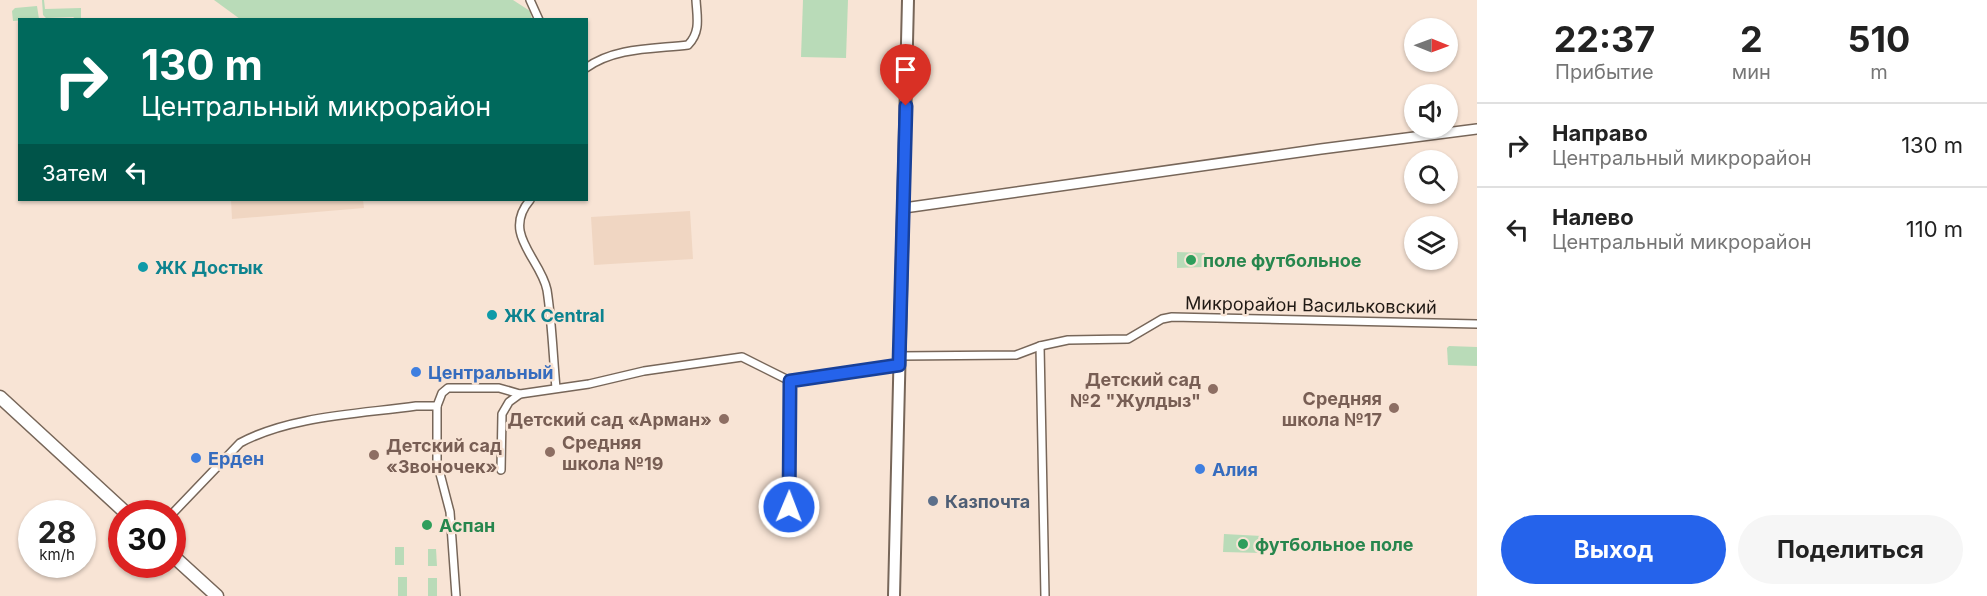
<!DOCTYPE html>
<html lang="ru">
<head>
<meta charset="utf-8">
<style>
	:root { --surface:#fff; --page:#f6f6f6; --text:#222; --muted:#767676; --line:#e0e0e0; --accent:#2563eb }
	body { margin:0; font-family:Inter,sans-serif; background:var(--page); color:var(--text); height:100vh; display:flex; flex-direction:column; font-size:22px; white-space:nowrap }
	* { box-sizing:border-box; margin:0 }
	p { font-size:20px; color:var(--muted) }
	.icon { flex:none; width:33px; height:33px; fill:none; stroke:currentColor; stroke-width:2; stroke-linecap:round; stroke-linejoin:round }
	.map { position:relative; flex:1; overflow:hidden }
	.drawer { display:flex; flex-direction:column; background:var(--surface); width:510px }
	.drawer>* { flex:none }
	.guide { position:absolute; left:18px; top:18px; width:570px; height:183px; border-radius:0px; box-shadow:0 2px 4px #0004; background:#00695c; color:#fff; overflow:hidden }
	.needle { width:39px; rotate:91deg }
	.tools { position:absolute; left:1404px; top:18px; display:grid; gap:12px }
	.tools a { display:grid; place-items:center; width:54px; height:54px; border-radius:50%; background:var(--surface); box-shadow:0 2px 4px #0004; font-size:30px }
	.speed { position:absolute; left:18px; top:500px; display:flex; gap:12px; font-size:30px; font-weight:700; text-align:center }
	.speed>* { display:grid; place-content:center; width:78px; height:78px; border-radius:50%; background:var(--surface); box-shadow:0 2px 4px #0004; line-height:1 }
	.speed small { font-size:15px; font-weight:400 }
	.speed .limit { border:9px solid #d22; background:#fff; color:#111 }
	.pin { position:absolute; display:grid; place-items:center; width:51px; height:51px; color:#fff; margin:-62px -26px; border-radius:50% 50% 50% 0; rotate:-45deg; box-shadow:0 0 6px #0007 }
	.pin .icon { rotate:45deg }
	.me { position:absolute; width:66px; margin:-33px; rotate:1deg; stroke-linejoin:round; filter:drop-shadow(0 0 4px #0008) }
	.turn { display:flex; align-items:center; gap:21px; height:126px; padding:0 24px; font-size:27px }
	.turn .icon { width:78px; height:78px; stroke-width:2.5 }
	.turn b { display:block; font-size:42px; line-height:51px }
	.then { display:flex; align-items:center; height:57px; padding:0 24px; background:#0003; gap:12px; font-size:22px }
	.eta { display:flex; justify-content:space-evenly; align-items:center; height:102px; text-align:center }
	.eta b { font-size:36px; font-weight:700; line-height:42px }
	.primary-button { display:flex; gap:12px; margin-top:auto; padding:12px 24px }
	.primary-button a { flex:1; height:69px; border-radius:36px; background:var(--accent); color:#fff; font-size:24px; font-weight:700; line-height:69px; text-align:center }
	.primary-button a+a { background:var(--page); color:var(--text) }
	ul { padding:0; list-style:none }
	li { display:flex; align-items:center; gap:18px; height:84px; padding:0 24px; border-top:2px solid var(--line) }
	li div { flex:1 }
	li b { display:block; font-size:22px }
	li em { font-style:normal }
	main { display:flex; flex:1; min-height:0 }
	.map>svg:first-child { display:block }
	.built { fill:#f0d6c2 }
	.green { fill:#b9dbb8 }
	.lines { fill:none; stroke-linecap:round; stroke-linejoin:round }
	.minor-casing { stroke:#776659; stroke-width:10 }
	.tertiary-casing { stroke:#776659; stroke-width:12 }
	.secondary-casing { stroke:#776659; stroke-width:14 }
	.trunk-casing { stroke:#776659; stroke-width:15 }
	.minor { stroke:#fff; stroke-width:7 }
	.tertiary { stroke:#fff; stroke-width:9 }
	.secondary { stroke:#fff; stroke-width:10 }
	.trunk { stroke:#fff; stroke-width:12 }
	.route-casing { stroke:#184099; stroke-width:15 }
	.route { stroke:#2563eb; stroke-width:10 }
	.leisure-dot { fill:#2e9e5b; stroke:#f8e4d5; stroke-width:2 }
	.culture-dot { fill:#0f9aa8; stroke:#f8e4d5; stroke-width:2 }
	.shop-dot { fill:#3f7fe0; stroke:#f8e4d5; stroke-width:2 }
	.education-dot { fill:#8d6e63; stroke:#f8e4d5; stroke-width:2 }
	.service-dot { fill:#5c6f8a; stroke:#f8e4d5; stroke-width:2 }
	.labels { text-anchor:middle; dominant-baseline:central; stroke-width:5; stroke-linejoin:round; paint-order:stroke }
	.leisure-label { font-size:18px; font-weight:bold; fill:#27864d; stroke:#f8e4d5; text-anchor:start }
	.culture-label { font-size:18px; font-weight:bold; fill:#0d838f; stroke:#f8e4d5; text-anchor:start }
	.street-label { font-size:18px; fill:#201914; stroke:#f8e4d5 }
	.shop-label { font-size:18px; font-weight:bold; fill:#366cbe; stroke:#f8e4d5; text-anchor:start }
	.education-label { font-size:18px; font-weight:bold; fill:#785e54; stroke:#f8e4d5; text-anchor:end }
	.service-label { font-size:18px; font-weight:bold; fill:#4e5e75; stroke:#f8e4d5; text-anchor:start }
</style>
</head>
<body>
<main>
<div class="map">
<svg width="1477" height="596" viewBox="0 0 1477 596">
	<rect width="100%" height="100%" fill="#f8e4d5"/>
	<!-- built -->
	<g class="built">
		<polygon points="231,200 363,200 364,208 232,219"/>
		<polygon points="690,211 693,259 594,265 591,217"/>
	</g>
	<!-- green -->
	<g class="green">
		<polygon points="42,0 44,0 45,9 81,8 81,19 76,19 73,17 46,18 43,15"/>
		<polygon points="214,0 513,0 530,11 532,19 240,19"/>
		<polygon points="803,0 848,0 846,58 801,57"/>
		<polygon points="37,6 39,19 13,21 12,11 15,8"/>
		<polygon points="1177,252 1205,253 1204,267 1177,268"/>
		<polygon points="1449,346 1477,347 1477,366 1448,365 1447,348"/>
		<polygon points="1224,534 1262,536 1262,553 1223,552"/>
		<rect x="395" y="547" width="9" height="18"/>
		<polygon points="428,549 436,549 437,566 428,566"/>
		<rect x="398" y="577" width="9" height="19"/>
		<rect x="428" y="578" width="9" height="18"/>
	</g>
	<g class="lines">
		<!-- minor casing -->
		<g class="minor-casing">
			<g id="minor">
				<polyline points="530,0 539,20"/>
				<path d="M586 68C615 47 654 49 688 45 701 32 697 17 696 0"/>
				<path d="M530 200C501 234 541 259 547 290 552 322 553 356 556 388"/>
				<polyline points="1040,346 1045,596"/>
				<polyline points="900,356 1016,355 1040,346 1068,340 1128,339 1162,319 1172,317 1477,324"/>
				<polyline points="437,406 442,393 448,388 499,388 520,394"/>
				<polyline points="501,470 502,414 509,402 520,394 589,384 644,371 742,357 790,381"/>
				<path d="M172 514 240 443C290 416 359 414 416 406H437V462L450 512 456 596"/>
				<polyline points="789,528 790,381 899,365"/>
			</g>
		</g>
		<!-- tertiary casing -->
		<g class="tertiary-casing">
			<polyline id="tertiary" points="904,208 1321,149 1477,129"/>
		</g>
		<!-- secondary casing -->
		<g class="secondary-casing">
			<polyline id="secondary" points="894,596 908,0"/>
		</g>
		<!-- trunk casing -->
		<g class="trunk-casing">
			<g id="trunk">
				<polyline points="0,397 126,513"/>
				<polyline points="172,555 217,596"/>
			</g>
		</g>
		<!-- minor -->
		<use href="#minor" class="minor"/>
		<!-- tertiary -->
		<use href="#tertiary" class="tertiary"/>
		<!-- secondary -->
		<use href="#secondary" class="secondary"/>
		<!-- trunk -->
		<use href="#trunk" class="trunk"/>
	</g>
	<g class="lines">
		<!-- route casing -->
		<g class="route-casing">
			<polyline id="route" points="789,507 790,381 899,365 906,106"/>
		</g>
		<!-- route -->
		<use href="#route" class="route"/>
	</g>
	<!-- markers -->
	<g class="leisure-dot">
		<circle cx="1191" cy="260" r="6"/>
		<circle cx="427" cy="525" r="6"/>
		<circle cx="1243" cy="544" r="6"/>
	</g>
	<g class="culture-dot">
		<circle cx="143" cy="267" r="6"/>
		<circle cx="492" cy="315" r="6"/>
	</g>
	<g class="shop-dot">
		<circle cx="416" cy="372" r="6"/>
		<circle cx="196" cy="458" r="6"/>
		<circle cx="1200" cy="469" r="6"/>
	</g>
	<g class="education-dot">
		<circle cx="1213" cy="389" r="6"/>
		<circle cx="1394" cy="408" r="6"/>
		<circle cx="724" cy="419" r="6"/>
		<circle cx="550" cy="452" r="6"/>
		<circle cx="374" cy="455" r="6"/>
	</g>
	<circle class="service-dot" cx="933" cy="501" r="6"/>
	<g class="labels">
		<!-- leisure labels -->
		<g class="leisure-label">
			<text x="1203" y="260">поле футбольное</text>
			<text x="439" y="525">Аспан</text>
			<text x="1255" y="544">футбольное поле</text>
		</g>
		<!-- culture labels -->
		<g class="culture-label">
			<text x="155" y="267">ЖК Достык</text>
			<text x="504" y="315">ЖК Central</text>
		</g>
		<!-- street labels -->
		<g class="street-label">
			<text transform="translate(1311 305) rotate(1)">Микрорайон Васильковский</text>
		</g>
		<!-- shop labels -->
		<g class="shop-label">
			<text x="428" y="372">Центральный</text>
			<text x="208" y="458">Ерден</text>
			<text x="1212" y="469">Алия</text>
		</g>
		<!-- education labels -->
		<g class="education-label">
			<text x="1201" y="379">Детский сад<tspan x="1201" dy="21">№2 "Жулдыз"</tspan></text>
			<text x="1382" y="398">Средняя<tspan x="1382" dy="21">школа №17</tspan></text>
			<text x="712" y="419">Детский сад «Арман»</text>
			<text x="562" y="442" text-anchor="start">Средняя<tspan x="562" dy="21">школа №19</tspan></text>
			<text x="386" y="445" text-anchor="start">Детский сад<tspan x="386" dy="21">«Звоночек»</tspan></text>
		</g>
		<!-- service labels -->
		<g class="service-label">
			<text x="945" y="501">Казпочта</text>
		</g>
	</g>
</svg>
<div class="tools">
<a><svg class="needle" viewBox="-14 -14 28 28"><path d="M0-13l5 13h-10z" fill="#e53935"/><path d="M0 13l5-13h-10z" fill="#767676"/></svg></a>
<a><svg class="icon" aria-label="sound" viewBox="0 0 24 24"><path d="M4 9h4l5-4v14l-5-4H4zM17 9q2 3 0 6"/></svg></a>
<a><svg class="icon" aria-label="search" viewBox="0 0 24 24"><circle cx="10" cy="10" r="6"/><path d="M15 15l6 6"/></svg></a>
<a><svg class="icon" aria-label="layers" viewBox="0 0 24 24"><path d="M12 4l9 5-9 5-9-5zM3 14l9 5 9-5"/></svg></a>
</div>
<div class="speed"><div>28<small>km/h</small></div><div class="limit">30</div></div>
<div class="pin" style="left:906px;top:106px;background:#d93025"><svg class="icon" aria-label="arrive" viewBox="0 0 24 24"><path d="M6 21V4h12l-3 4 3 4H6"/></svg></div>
<svg class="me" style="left:789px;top:507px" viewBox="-20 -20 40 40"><circle r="17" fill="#2563eb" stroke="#fff" stroke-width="3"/><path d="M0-11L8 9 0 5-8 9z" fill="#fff"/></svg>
<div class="guide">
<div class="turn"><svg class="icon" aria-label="right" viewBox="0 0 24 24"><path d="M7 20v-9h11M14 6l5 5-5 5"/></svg><div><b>130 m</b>Центральный микрорайон</div></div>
<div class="then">Затем<svg class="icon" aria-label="left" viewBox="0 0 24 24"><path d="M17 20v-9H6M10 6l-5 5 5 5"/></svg></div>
</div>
</div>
<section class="drawer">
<div class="eta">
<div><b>22:37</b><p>Прибытие</p></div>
<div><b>2</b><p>мин</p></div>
<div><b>510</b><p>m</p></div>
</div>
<ul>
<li><svg class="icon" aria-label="right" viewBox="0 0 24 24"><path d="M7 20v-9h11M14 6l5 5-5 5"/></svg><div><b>Направо</b><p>Центральный микрорайон</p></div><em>130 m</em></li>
<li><svg class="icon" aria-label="left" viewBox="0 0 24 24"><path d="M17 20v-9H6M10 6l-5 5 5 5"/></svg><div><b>Налево</b><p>Центральный микрорайон</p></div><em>110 m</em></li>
</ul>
<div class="primary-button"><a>Выход</a><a>Поделиться</a></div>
</section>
</main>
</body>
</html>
